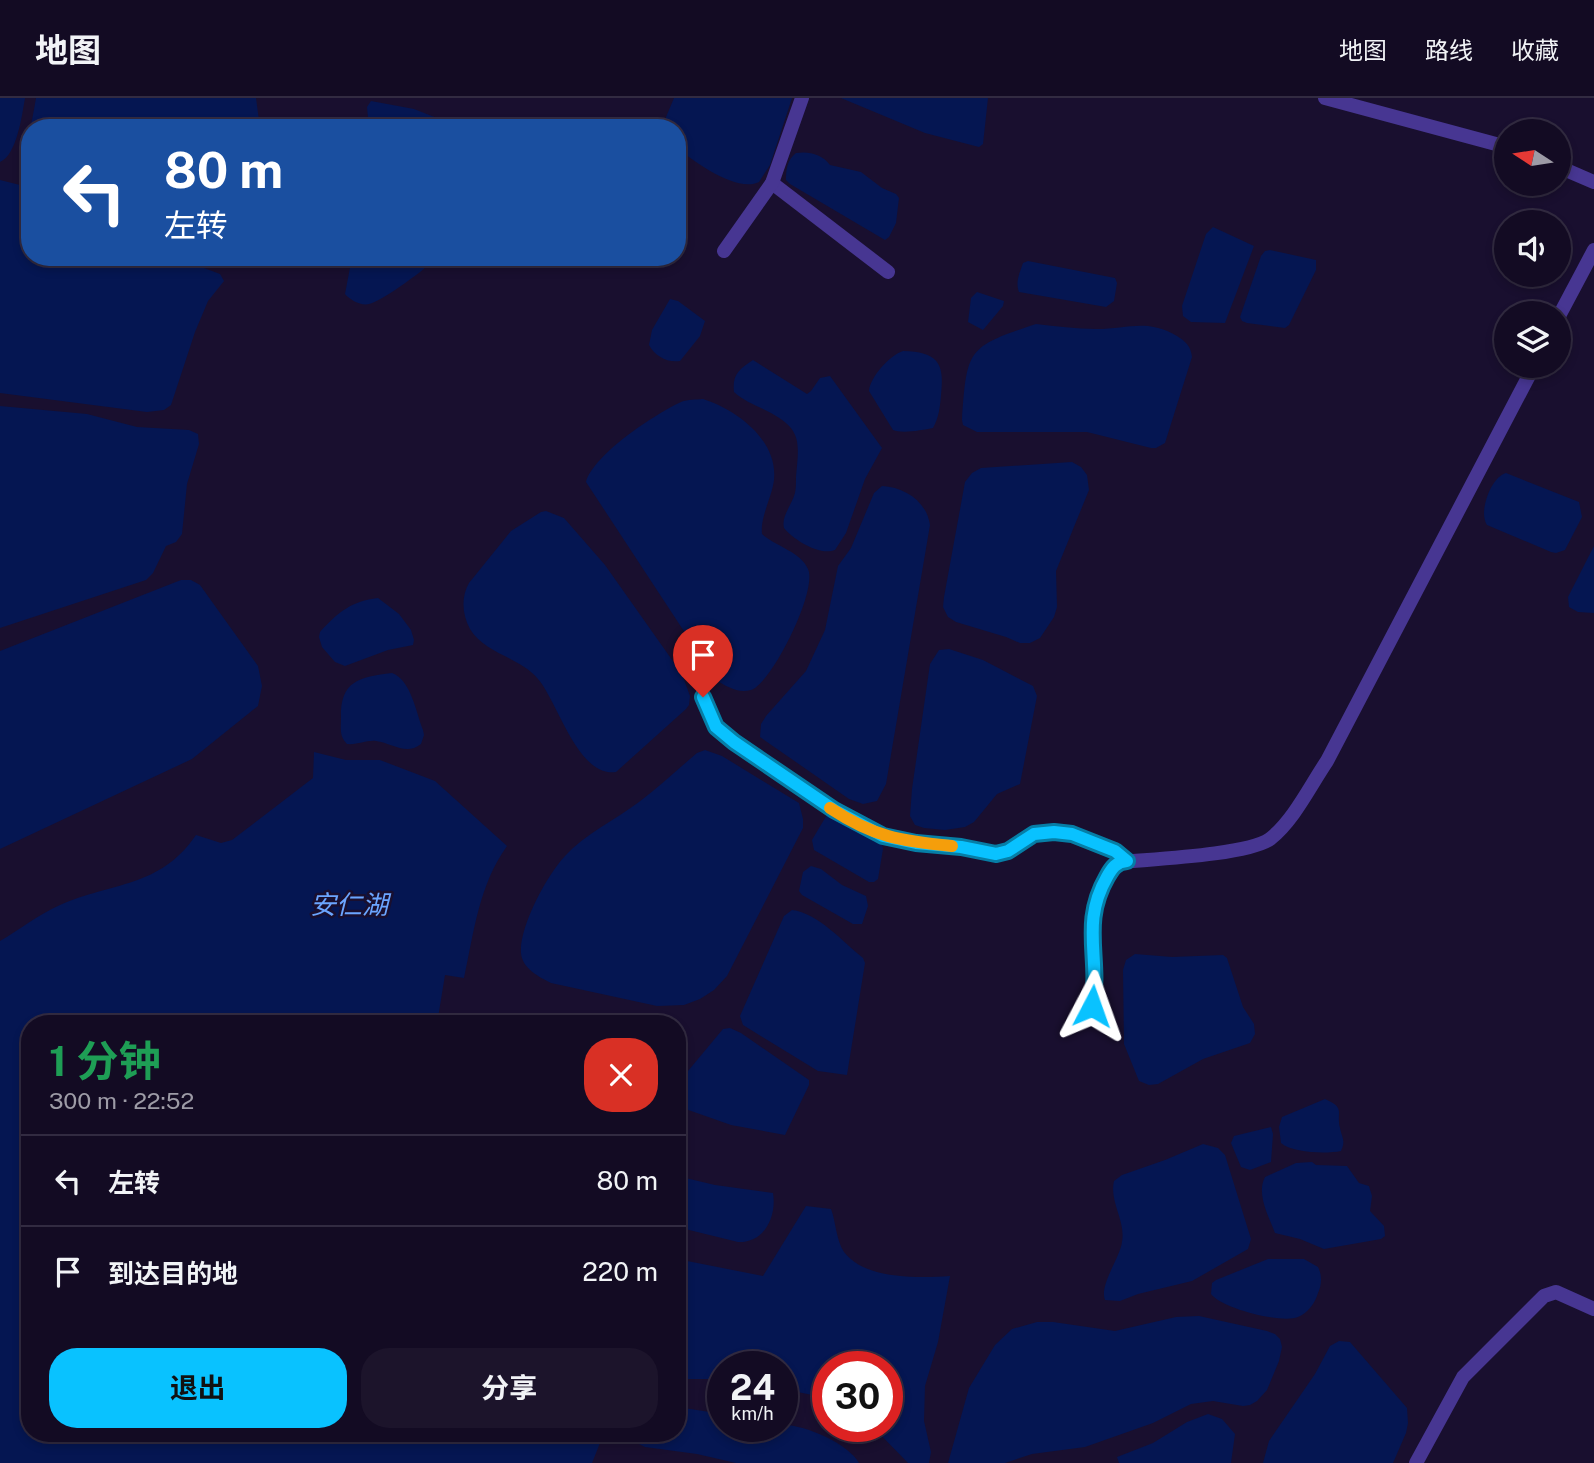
<!DOCTYPE html>
<html lang="zh">
<head>
<meta charset="utf-8">
<style>
	:root { --surface:#130b23; --page:#1c142b; --text:#f1f3f6; --muted:#9d9ba6; --line:#322b41; --accent:#09c2ff }
	body { margin:0; font-family:"Public Sans","Noto Sans SC",sans-serif; background:var(--page); color:var(--text); height:100vh; display:flex; flex-direction:column; font-size:26px; white-space:nowrap }
	* { box-sizing:border-box; margin:0 }
	p { font-size:23px; color:var(--muted) }
	.icon { flex:none; width:38px; height:38px; fill:none; stroke:currentColor; stroke-width:2; stroke-linecap:round; stroke-linejoin:round }
	.map { position:relative; flex:1; overflow:hidden }
	.drawer { position:absolute; left:21px; top:917px; width:665px; height:427px; display:flex; flex-direction:column; background:var(--surface); border-radius:28px; box-shadow:0 4px 10px #0003,0 0 0 2px var(--line) }
	.drawer>* { flex:none }
	.top-card { position:absolute; left:21px; top:21px; width:665px; height:147px; border-radius:28px; box-shadow:0 4px 10px #0003,0 0 0 2px var(--line); background:#1a4fa0; color:#fff; overflow:hidden }
	.needle { width:46px; rotate:282deg }
	.fabs { position:absolute; left:1494px; top:21px; display:grid; gap:14px }
	.fabs a { display:grid; place-items:center; width:77px; height:77px; border-radius:50%; background:var(--surface); box-shadow:0 4px 10px #0003,0 0 0 2px var(--line); font-size:35px }
	.speed { position:absolute; left:707px; top:1253px; display:flex; gap:14px; font-size:35px; font-weight:700; text-align:center }
	.speed>* { display:grid; place-content:center; width:91px; height:91px; border-radius:50%; background:var(--surface); box-shadow:0 4px 10px #0003,0 0 0 2px var(--line); line-height:1 }
	.speed small { font-size:18px; font-weight:400 }
	.speed .limit { border:10px solid #d22; background:#fff; color:#111 }
	.pin { position:absolute; display:grid; place-items:center; width:60px; height:60px; color:#fff; margin:-72px -30px; border-radius:50% 50% 50% 0; rotate:-45deg; box-shadow:0 0 7px #0007 }
	.pin .icon { rotate:45deg }
	.me { position:absolute; width:77px; margin:-38px; rotate:4deg; stroke-linejoin:round; filter:drop-shadow(0 0 5px #0008) }
	.turn { display:flex; align-items:center; gap:24px; height:147px; padding:0 28px; font-size:32px }
	.turn .icon { width:91px; height:91px; stroke-width:2.5 }
	.turn b { display:block; font-size:49px; line-height:60px }
	.round { display:grid; place-items:center; flex:none; width:74px; height:74px; border-radius:28px; background:var(--page) }
	.head { display:flex; align-items:center; justify-content:space-between; height:119px; padding:0 28px }
	h1 { font-size:42px; font-weight:700; line-height:52px; color:#1e9e55 }
	.cta { display:flex; gap:14px; margin-top:auto; padding:14px 28px }
	.cta a { flex:1; height:80px; border-radius:28px; background:var(--accent); color:#111; font-size:28px; font-weight:700; line-height:80px; text-align:center }
	.cta a+a { background:var(--page); color:var(--text) }
	ul { padding:0; list-style:none }
	li { display:flex; align-items:center; gap:21px; height:91px; padding:0 28px; border-top:2px solid var(--line) }
	li div { flex:1 }
	li b { display:block; font-size:26px }
	li em { font-style:normal }
	header { display:flex; align-items:center; gap:42px; box-sizing:border-box; height:98px; padding:0 35px; background:var(--surface); border-bottom:2px solid var(--line) }
	header strong { font-size:33px }
	nav { display:flex; gap:38px; margin-inline-start:auto; font-size:24px }
	.map>svg:first-child { display:block }
	.water { fill:#051652 }
	.lines { fill:none; stroke-linecap:round; stroke-linejoin:round }
	.minor { stroke:#473692; stroke-width:14 }
	.route-casing { stroke:#067ea6; stroke-width:18 }
	.route { stroke:#09c2ff; stroke-width:12 }
	.slow { stroke:#f59e0b; stroke-width:12 }
	.labels { text-anchor:middle; dominant-baseline:central; stroke-width:5; stroke-linejoin:round; paint-order:stroke }
	.water-label { font-size:26px; font-style:italic; fill:#6ba5ff; stroke:#190f2f }
</style>
</head>
<body>
<header>
<strong>地图</strong>
<nav><a>地图</a><a>路线</a><a>收藏</a></nav>
</header>
<div class="map">
<svg width="1594" height="1365" viewBox="0 0 1594 1365">
	<rect width="100%" height="100%" fill="#190f2f"/>
	<!-- water -->
	<g class="water">
		<path d="M0 0H25C22 17 17 57 0 64Z"/>
		<path d="M36 0H256L260 30H30V83C13 67 24 53 29 35 32 23 34 12 36 0Z"/>
		<path d="M674 0H792L770 67 759 84C737 95 695 64 677 50V30H666V19Z"/>
		<polygon points="841,0 988,0 983,46 979,49 925,35"/>
		<polygon points="371,3 414,11 447,24 464,23 474,30 369,30 367,9"/>
		<path d="M796 55C809 53 822 56 830 67L861 74 882 90 896 96 899 100 896 125 889 139 885 142 790 86 786 82C786 72 787 62 796 55Z"/>
		<polygon points="0,82 20,87 30,92 30,159 175,159 220,176 224,183 208,203 195,234 171,307 164,312 147,314 0,295"/>
		<polygon points="1213,129 1254,148 1225,225 1191,224 1183,218 1182,208 1206,136"/>
		<polygon points="1270,152 1316,162 1316,172 1289,227 1285,230 1247,225 1242,223 1240,219 1261,158 1265,153"/>
		<path d="M352 159H437C429 169 381 204 369 206 361 208 350 202 345 196Z"/>
		<path d="M1028 163 1115 180 1117 185 1114 203 1106 209 1019 194C1015 184 1020 174 1023 165Z"/>
		<polygon points="977,194 1004,203 1003,208 983,232 968,224 971,200"/>
		<path d="M670 201 678 203 705 223 700 238 680 263C667 265 655 258 649 247L652 232Z"/>
		<path d="M1036 226C1056 228 1076 231 1096 231 1128 231 1147 220 1177 238 1185 243 1191 248 1192 259L1165 345 1156 350H1151L1087 334H977L963 327 962 322C967 251 967 249 1036 226Z"/>
		<path d="M903 253C937 254 945 264 941 297 940 309 939 319 933 330 923 332 902 336 893 332L869 293C870 279 890 257 903 253Z"/>
		<path d="M753 262 807 296 811 293 820 280 830 278 882 350 865 381 846 435 835 452C819 458 794 442 784 430 781 418 792 407 795 395 796 390 796 385 796 379 799 344 803 331 767 313 755 307 744 303 734 294 732 277 739 271 753 262Z"/>
		<path d="M703 301C737 312 778 342 774 382 772 399 760 419 762 436 775 448 801 454 808 471 818 492 772 585 751 592 738 596 726 588 716 582L586 384C594 356 655 316 681 304 688 301 696 302 703 301Z"/>
		<polygon points="0,308 87,316 137,329 189,332 198,336 199,346 187,386 182,436 176,444 166,448 153,475 146,482 0,530"/>
		<polygon points="1072,364 1081,369 1087,377 1089,392 1056,473 1057,509 1054,519 1040,540 1030,545 1020,545 1006,539 956,524 948,519 943,509 944,499 965,384 972,375 981,370"/>
		<path d="M1506 375 1579 404 1582 419 1565 452 1556 455 1551 454 1487 427C1478 414 1491 379 1506 375Z"/>
		<path d="M882 388C905 389 927 404 930 427L886 686 877 703 863 706 849 701 760 639 761 626 766 618 806 573 825 532 838 468 851 450 874 395Z"/>
		<path d="M546 413 564 420 605 467 682 576 690 598 689 607 686 611 616 674C578 680 558 604 538 581 520 559 485 556 470 531 462 516 461 499 469 485L511 433 541 414Z"/>
		<polygon points="1594,448 1594,515 1578,514 1569,509 1568,499"/>
		<polygon points="181,482 191,482 200,487 258,568 262,588 258,608 192,661 0,751 0,553"/>
		<path d="M378 500 399 516 411 532 414 542 413 547 388 552 345 568 335 564 322 549 319 539 320 534C338 514 352 503 378 500Z"/>
		<polygon points="949,551 983,562 1033,588 1037,598 1020,686 997,696 974,724 965,729 945,732 924,730 915,727 910,718 912,691 930,566 939,552"/>
		<path d="M392 575C411 582 416 614 423 632L424 637 421 646C406 658 392 645 376 643 366 642 358 647 347 646 339 638 341 630 341 620 340 583 359 579 392 575Z"/>
		<path d="M705 652 722 658 799 705 803 721V730L727 878 714 892 700 901 684 907 657 908 551 885C539 879 522 870 521 855 519 829 547 777 565 758 585 736 615 722 639 704 659 689 678 671 697 655Z"/>
		<path d="M314 654 346 662H380L435 683 507 748C479 787 474 834 464 880L445 877 437 926H30V1335H604L592 1365H0V843C19 832 39 816 60 807 112 784 160 790 196 737L221 745 232 742 313 680Z"/>
		<polygon points="828,715 882,746 883,751 878,781 874,784 869,784 814,752 812,742"/>
		<polygon points="811,768 821,771 842,787 866,798 868,808 862,826 853,826 802,797 799,793 803,774"/>
		<path d="M792 812C818 815 843 844 863 860L865 865 847 977 818 973 743 927 740 918 784 818Z"/>
		<polygon points="1135,856 1172,859 1223,857 1227,860 1243,909 1254,926 1255,936 1250,945 1203,961 1158,986 1149,987 1139,983 1124,946 1123,872 1126,862"/>
		<polygon points="730,930 741,935 809,982 809,987 785,1037 731,1027 677,1008 678,985 723,931"/>
		<path d="M1325 1001C1346 1010 1336 1014 1340 1030 1342 1040 1346 1043 1341 1053 1326 1056 1293 1055 1281 1045L1279 1029 1282 1019Z"/>
		<polygon points="1271,1029 1273,1036 1271,1064 1250,1072 1241,1069 1231,1045 1234,1038"/>
		<path d="M1203 1046 1218 1050 1225 1057 1251 1141 1248 1151 1192 1183 1138 1196 1120 1203 1105 1202C1099 1187 1120 1160 1122 1144 1126 1123 1109 1104 1114 1083L1122 1077 1165 1062Z"/>
		<path d="M1312 1064 1316 1067 1347 1068 1359 1085 1369 1088 1372 1098 1370 1113 1384 1128 1385 1138 1381 1141 1324 1151 1300 1141 1275 1135C1269 1119 1256 1096 1265 1079L1296 1065Z"/>
		<path d="M677 1078 715 1087 773 1095C777 1119 764 1145 738 1144L677 1129Z"/>
		<path d="M806 1108 831 1111C836 1124 836 1142 844 1154 865 1182 920 1180 950 1178L938 1244 925 1288 924 1323 931 1354 929 1365H908L872 1328H887V1269H828V1300L782 1291V1269H723V1281H677V1161L763 1178Z"/>
		<path d="M1268 1161H1304L1318 1169C1322 1177 1322 1186 1318 1195 1315 1205 1308 1215 1298 1219 1281 1226 1221 1210 1211 1196L1212 1185 1216 1182Z"/>
		<polygon points="1199,1218 1267,1233 1275,1236 1280,1241 1282,1249 1279,1263 1267,1292 1257,1303 1250,1307 1243,1308 1213,1303 1191,1306 1153,1325 1085,1349 1032,1356 1005,1365 948,1365 969,1290 995,1247 1012,1231 1037,1224 1053,1224 1115,1233 1176,1219"/>
		<polygon points="1339,1243 1350,1244 1407,1310 1408,1325 1406,1335 1393,1365 1263,1365 1269,1343 1315,1276 1330,1248"/>
		<path d="M677 1309 723 1316V1328C742 1328 765 1327 782 1327 804 1326 849 1346 859 1365H736L697 1356 645 1349 631 1342 632 1335H677Z"/>
		<polygon points="1208,1316 1222,1321 1235,1336 1231,1365 1119,1365 1117,1359 1153,1345 1187,1324"/>
	</g>
	<g class="lines">
		<!-- minor -->
		<g class="minor">
			<polyline points="1325,0 1507,49"/>
			<polyline points="1559,69 1594,84"/>
			<polyline points="772,85 888,174"/>
			<polyline points="724,153 772,85 802,0"/>
			<polyline points="1559,218 1594,152"/>
			<polyline points="703,599 716,629 748,654 834,712 883,738 917,745 961,749 996,756 1008,753 1034,736 1054,734 1072,736 1115,753 1127,763"/>
			<path d="M1092 908C1100 866 1082 823 1104 784 1109 775 1112 768 1122 764 1153 761 1247 757 1270 741 1294 722 1310 688 1327 663L1534 268"/>
			<polyline points="1416,1365 1463,1279 1544,1198 1556,1194 1594,1211"/>
		</g>
	</g>
	<g class="lines">
		<!-- route casing -->
		<g class="route-casing">
			<path id="route" d="M703 599 716 629 734 644 834 712 883 738 916 745 961 749 996 756 1008 753 1034 736 1054 734 1072 736 1115 753 1127 763C1116 764 1112 770 1107 779 1080 826 1101 860 1092 908"/>
		</g>
		<!-- route -->
		<use href="#route" class="route"/>
		<!-- slow -->
		<path class="slow" d="M830 710C874 739 900 743 952 748"/>
	</g>
	<g class="labels">
		<!-- water labels -->
		<g class="water-label">
			<text x="349" y="806">安仁湖</text>
		</g>
	</g>
</svg>
<div class="fabs">
<a><svg class="needle" viewBox="-14 -14 28 28"><path d="M0-13l5 13h-10z" fill="#e53935"/><path d="M0 13l5-13h-10z" fill="#9d9ba6"/></svg></a>
<a><svg class="icon" aria-label="sound" viewBox="0 0 24 24"><path d="M4 9h4l5-4v14l-5-4H4zM17 9q2 3 0 6"/></svg></a>
<a><svg class="icon" aria-label="layers" viewBox="0 0 24 24"><path d="M12 4l9 5-9 5-9-5zM3 14l9 5 9-5"/></svg></a>
</div>
<div class="speed"><div>24<small>km/h</small></div><div class="limit">30</div></div>
<div class="pin" style="left:703px;top:599px;background:#d93025"><svg class="icon" aria-label="arrive" viewBox="0 0 24 24"><path d="M6 21V4h12l-3 4 3 4H6"/></svg></div>
<svg class="me" style="left:1092px;top:908px" viewBox="-20 -20 40 40"><path d="M0-17L14 15 0 8-14 15z" fill="#09c2ff" stroke="#fff" stroke-width="4"/></svg>
<div class="top-card">
<div class="turn"><svg class="icon" aria-label="left" viewBox="0 0 24 24"><path d="M17 20v-9H6M10 6l-5 5 5 5"/></svg><div><b>80 m</b>左转</div></div>
</div>
<section class="drawer">
<div class="head"><div><h1>1 分钟</h1><p>300 m · 22:52</p></div><a class="round" style="background:#d93025;color:#fff"><svg class="icon" aria-label="close" viewBox="0 0 24 24"><path d="M6 6l12 12M18 6L6 18"/></svg></a></div>
<ul>
<li><svg class="icon" aria-label="left" viewBox="0 0 24 24"><path d="M17 20v-9H6M10 6l-5 5 5 5"/></svg><div><b>左转</b></div><em>80 m</em></li>
<li><svg class="icon" aria-label="arrive" viewBox="0 0 24 24"><path d="M6 21V4h12l-3 4 3 4H6"/></svg><div><b>到达目的地</b></div><em>220 m</em></li>
</ul>
<div class="cta"><a>退出</a><a>分享</a></div>
</section>
</div>
</body>
</html>
